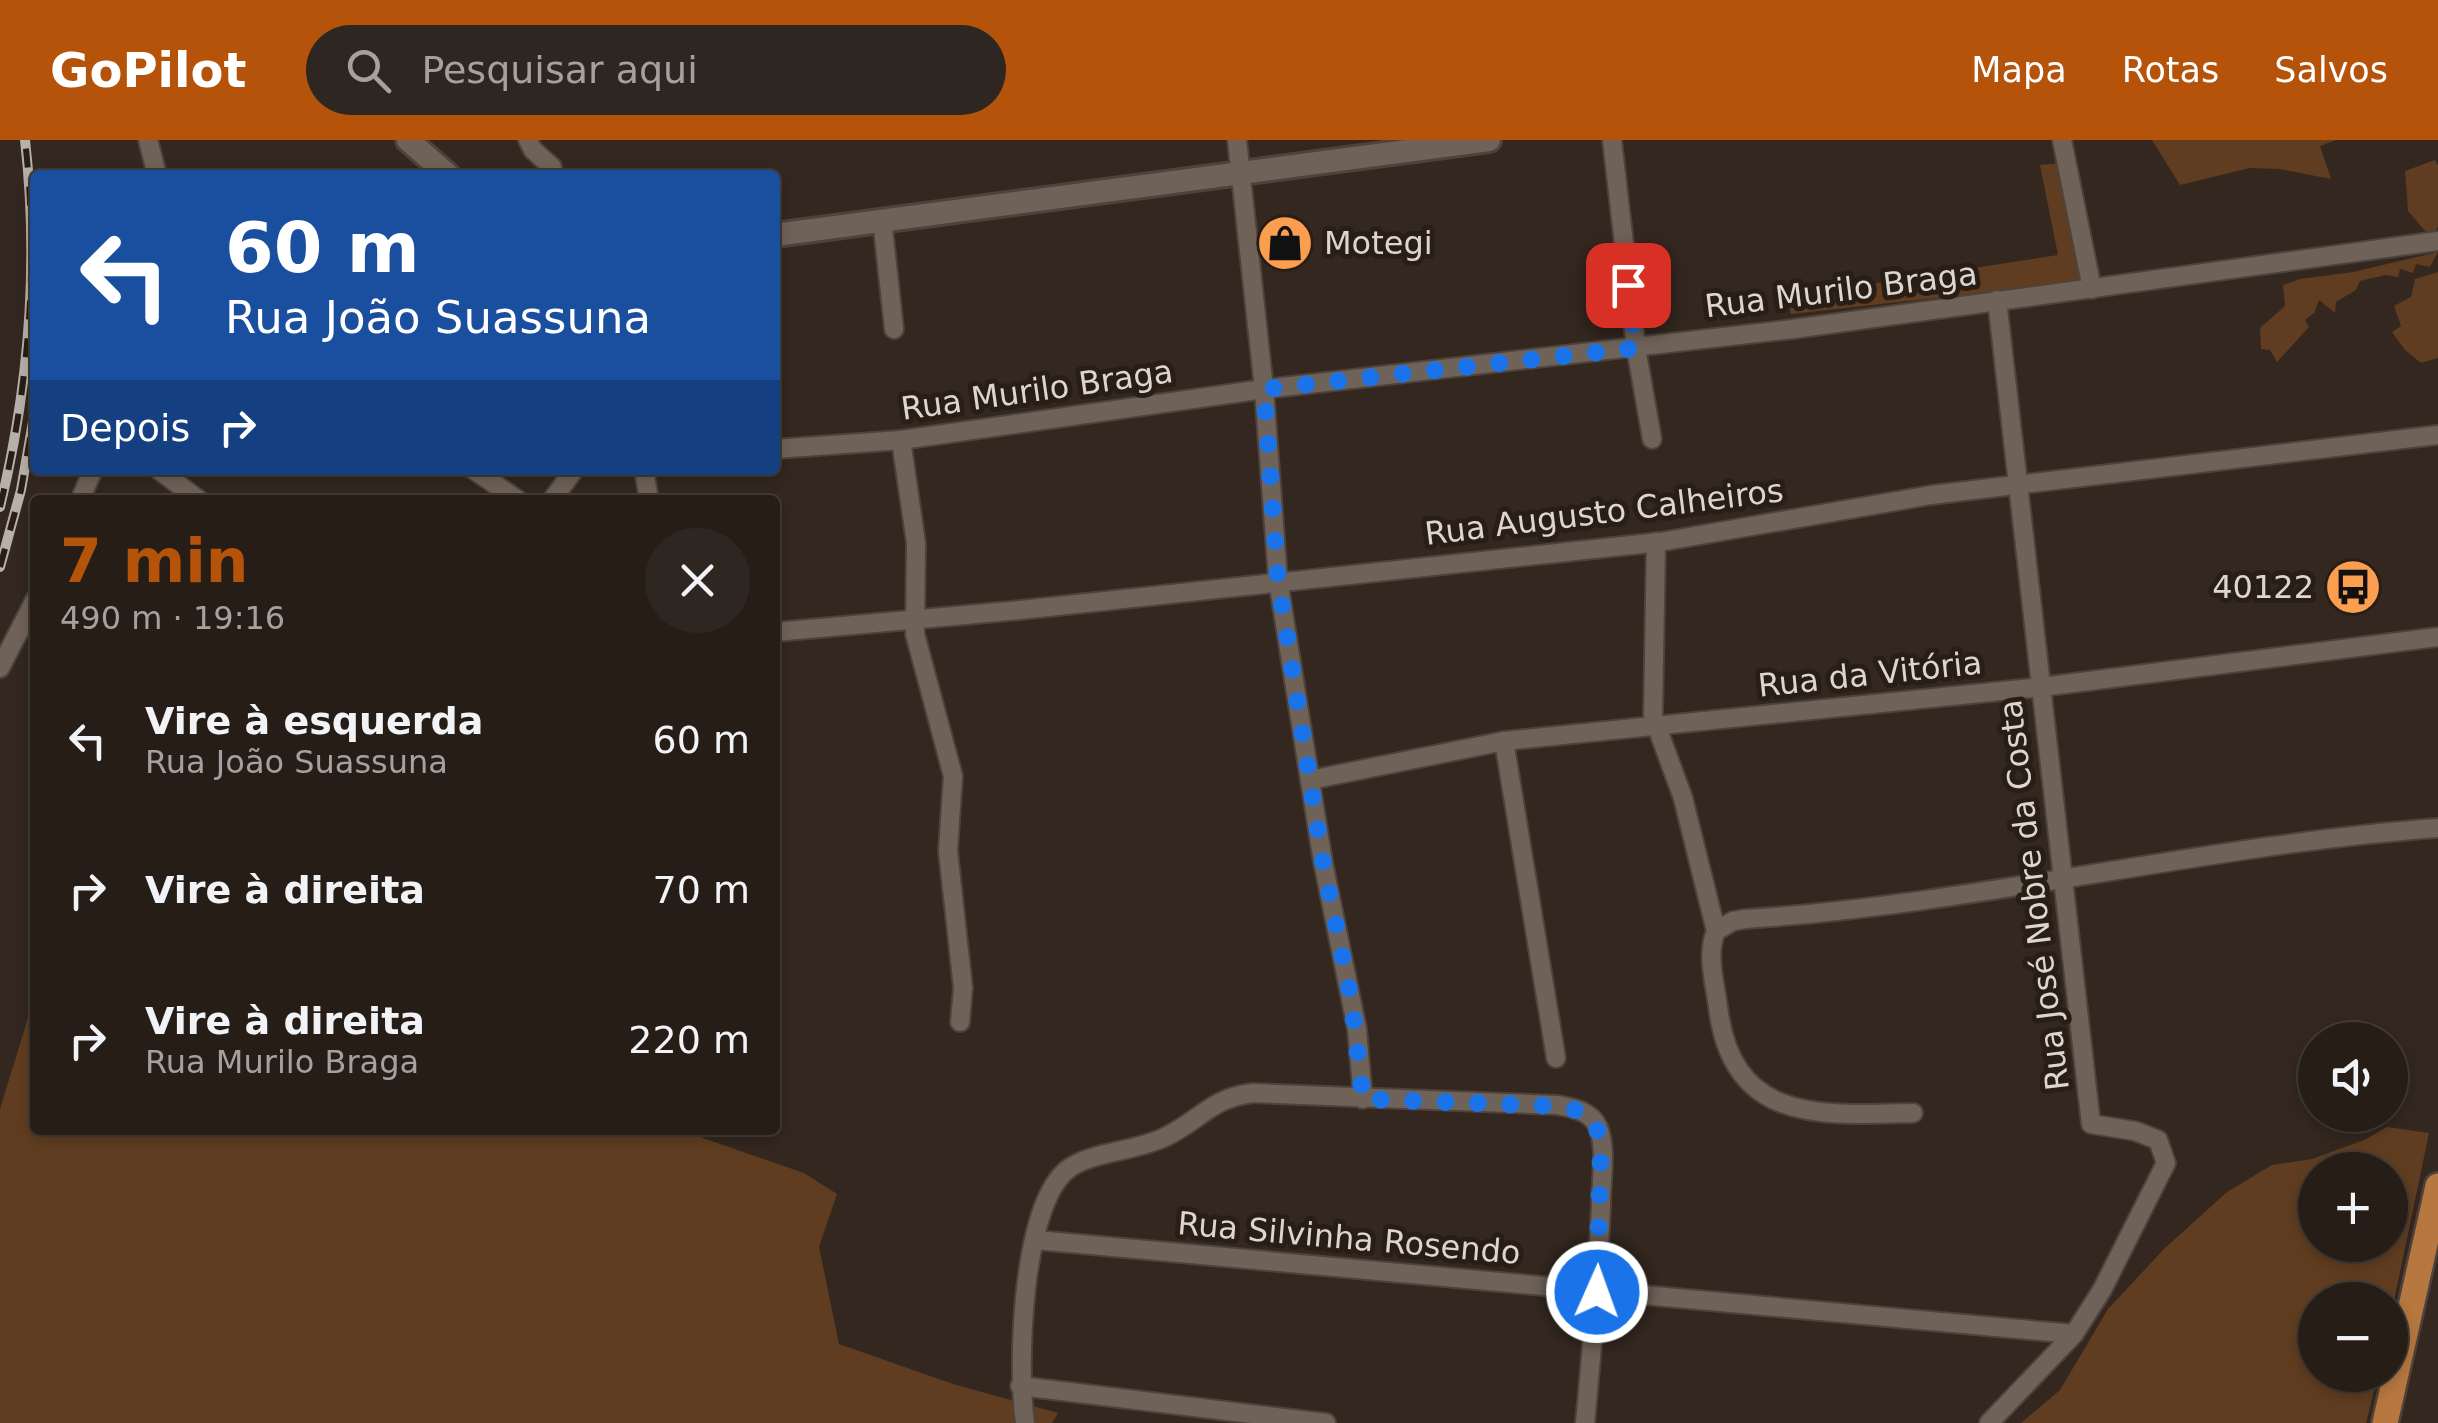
<!DOCTYPE html>
<html lang="pt">
<head>
<meta charset="utf-8">
<style>
	:root { --surface:#261d17; --page:#2e2620; --text:#f1f3f6; --muted:#a4a2a1; --line:#423b36; --accent:#b45309 }
	body { margin:0; font-family:"DejaVu Sans",sans-serif; background:var(--page); color:var(--text); height:100vh; display:flex; flex-direction:column; font-size:38px; white-space:nowrap }
	* { box-sizing:border-box; margin:0 }
	p { font-size:32px; color:var(--muted) }
	.icon { flex:none; width:55px; height:55px; fill:none; stroke:currentColor; stroke-width:2; stroke-linecap:round; stroke-linejoin:round }
	.map { position:relative; flex:1; overflow:hidden }
	.panel { position:absolute; left:30px; top:355px; width:750px; height:640px; display:flex; flex-direction:column; background:var(--surface); border-radius:10px; box-shadow:0 5px 15px #0003,0 0 0 2px var(--line) }
	.panel>* { flex:none }
	.guide { position:absolute; left:30px; top:30px; width:750px; height:305px; border-radius:10px; box-shadow:0 5px 15px #0003,0 0 0 2px var(--line); background:#1a4fa0; color:#fff; overflow:hidden }
	.tools { position:absolute; left:2298px; top:882px; display:grid; gap:20px }
	.tools a { display:grid; place-items:center; width:110px; height:110px; border-radius:50%; background:var(--surface); box-shadow:0 5px 15px #0003,0 0 0 2px var(--line); font-size:50px }
	.pin { position:absolute; display:grid; place-items:center; width:85px; height:85px; color:#fff; margin:-42px; border-radius:20px; box-shadow:0 5px 15px #0006 }
	.me { position:absolute; width:110px; margin:-55px; rotate:2deg; stroke-linejoin:round; filter:drop-shadow(0 0 8px #0008) }
	.turn { display:flex; align-items:center; gap:35px; height:210px; padding:0 30px; font-size:45px }
	.turn .icon { width:130px; height:130px; stroke-width:2.5 }
	.turn b { display:block; font-size:70px; line-height:85px }
	.then { display:flex; align-items:center; height:95px; padding:0 30px; background:#0003; gap:20px; font-size:38px }
	.round { display:grid; place-items:center; flex:none; width:105px; height:105px; border-radius:52px; background:var(--page) }
	.headline { display:flex; align-items:center; justify-content:space-between; height:170px; padding:0 30px }
	h1 { font-size:60px; font-weight:700; line-height:75px; color:var(--accent) }
	ul { padding:0; list-style:none }
	li { display:flex; align-items:center; gap:30px; height:150px; padding:0 30px }
	li div { flex:1 }
	li b { display:block; font-size:38px }
	li em { font-style:normal }
	header { display:flex; align-items:center; gap:60px; box-sizing:border-box; height:140px; padding:0 50px; background:var(--accent); color:#fff }
	header strong { font-size:48px }
	nav { display:flex; gap:55px; margin-inline-start:auto; font-size:35px }
	.search { width:700px; height:90px; background:var(--page); display:flex; align-items:center; gap:25px; box-sizing:border-box; padding:0 35px; border-radius:55px; color:var(--muted); font-size:38px }
	.map>svg:first-child { display:block }
	.green { fill:#603d20; fill-rule:evenodd }
	.lines { fill:none; stroke-linecap:round; stroke-linejoin:round }
	.street-casing { stroke:#4d433c; stroke-width:22 }
	.secondary-casing { stroke:#4d433c; stroke-width:28 }
	.primary-casing { stroke:#4d433c; stroke-width:30 }
	.street { stroke:#6f6258; stroke-width:18 }
	.secondary { stroke:#6f6258; stroke-width:22 }
	.primary { stroke:#b7783f; stroke-width:25 }
	.rail-casing { stroke:#b8b0aa; stroke-width:10 }
	.rail { stroke:#291e15; stroke-width:6; stroke-dasharray:19; stroke-linecap:butt }
	.route { stroke:#1a73e8; stroke-width:18; stroke-dasharray:0 32.4 }
	.labels { text-anchor:middle; dominant-baseline:central; stroke-width:10; stroke-linejoin:round; paint-order:stroke }
	.poi-label { font-size:32px; fill:#ddd6d0; stroke:#291e15; text-anchor:start }
	.street-label { font-size:32px; fill:#ddd6d0; stroke:#291e15 }
</style>
</head>
<body>
<header>
<strong>GoPilot</strong>
<div class="search"><svg class="icon" aria-label="search" viewBox="0 0 24 24"><circle cx="10" cy="10" r="6"/><path d="M15 15l6 6"/></svg>Pesquisar aqui</div>
<nav><a>Mapa</a><a>Rotas</a><a>Salvos</a></nav>
</header>
<div class="map">
<svg width="2438" height="1283" viewBox="0 0 2438 1283">
	<rect width="100%" height="100%" fill="#33271f"/>
	<!-- green -->
	<g class="green">
		<polygon points="2152,0 2336,0 2320,6 2331,39 2280,29 2250,28 2180,45"/>
		<polygon points="2435,20 2438,25 2438,87 2434,92 2425,91 2408,71 2405,31"/>
		<polygon points="2061,23 2087,141 1791,174 1787,157 2058,115 2040,25"/>
		<polygon points="2438,112 2430,127 2416,124 2413,133 2400,129 2398,137 2386,135 2360,141 2356,150 2336,162 2335,173 2319,160 2314,173 2305,180 2309,187 2277,222 2270,210 2261,209 2260,188 2285,166 2283,145 2300,139 2353,132"/>
		<polygon points="2438,132 2438,218 2421,223 2405,210 2392,192 2401,186 2394,166 2411,157 2415,139"/>
		<polygon points="35,855 35,990 680,990 804,1033 837,1054 819,1107 839,1204 953,1244 1058,1273 1052,1283 0,1283 0,969"/>
		<path d="M2387 987 2429 993 2390 1180V1160H2315V1235H2378L2366 1283H2021L2060 1250 2108 1169 2164 1109 2227 1052 2272 1025 2312 1019 2364 1000ZM2390 1030V1105H2315V1030Z"/>
	</g>
	<g class="lines">
		<!-- street casing -->
		<g class="street-casing">
			<g id="street">
				<polyline points="148,0 157,35"/>
				<polyline points="528,0 533,10 552,27"/>
				<polyline points="1237,0 1264,249 1278,440 1323,722 1357,889 1363,959"/>
				<polyline points="1612,0 1636,208 1652,299"/>
				<polyline points="2062,0 2092,149"/>
				<polyline points="882,79 894,189"/>
				<polyline points="901,300 916,403 915,494 953,636 948,711 963,848 960,882"/>
				<polyline points="775,309 901,300 1264,249 1793,189 2438,101"/>
				<polyline points="159,330 199,360"/>
				<polyline points="474,330 518,360"/>
				<polyline points="644,330 649,360"/>
				<polyline points="80,360 93,330"/>
				<polyline points="552,360 574,330"/>
				<path d="M1656 402 1653 576 1683 658 1716 791C1706 814 1715 844 1718 867 1732 984 1820 975 1913 973"/>
				<polyline points="775,492 1020,470 1660,402 1931,355 2438,295"/>
				<polyline points="0,528 35,460"/>
				<polyline points="1504,601 1556,918"/>
				<polyline points="1310,640 1504,601 2041,547 2438,497"/>
				<path d="M1716 791 1733 781 1745 779C1978 764 2205 705 2438 688"/>
				<polyline points="1036,1100 2074,1194"/>
				<polyline points="1020,1246 1326,1283"/>
				<path d="M1025 1283C1017 1228 1021 1059 1071 1027 1096 1011 1137 1011 1165 997 1201 980 1210 958 1253 953L1558 965C1573 968 1591 971 1598 987 1607 1008 1601 1041 1601 1064 1598 1138 1592 1210 1585 1283"/>
				<polyline points="1989,1283 2074,1194 2102,1150 2166,1023 2158,1000 2135,991 2091,984 1997,160"/>
			</g>
		</g>
		<!-- secondary casing -->
		<g class="secondary-casing">
			<g id="secondary">
				<polyline points="408,0 448,35"/>
				<polyline points="775,95 1489,0"/>
			</g>
		</g>
		<!-- primary casing -->
		<g class="primary-casing">
			<polyline id="primary" points="2385,1283 2438,1046"/>
		</g>
		<!-- street -->
		<use href="#street" class="street"/>
		<!-- secondary -->
		<use href="#secondary" class="secondary"/>
		<!-- primary -->
		<use href="#primary" class="primary"/>
		<!-- rail casing -->
		<g class="rail-casing">
			<g id="rail">
				<path d="M0 367C29 247 39 123 25 0"/>
				<polyline points="0,427 21,350 35,270"/>
			</g>
		</g>
		<!-- rail -->
		<use href="#rail" class="rail"/>
	</g>
	<g class="lines">
		<!-- route -->
		<path class="route" d="M1597 1152 1601 1006C1596 975 1588 972 1558 966L1363 959 1352 863 1323 722 1278 440 1264 249 1636 208 1628 145"/>
	</g>
	<!-- icons -->
	<defs>
		<g id="shop-disc" transform="scale(2.875)"><circle r="9.5" fill="#fb9e50" stroke="#291e15"/><path d="M-5-2.5h2.3a2.7 3.5 0 0 1 5.4 0H5L5.5 6h-11ZM-1.5-2.5h3a1.5 2.3 0 0 0-3 0Z" fill="#111"/></g>
		<g id="bus-disc" transform="scale(2.875)"><circle r="9.5" fill="#fb9e50" stroke="#291e15"/><path d="M-5-6H5V4H4V6H2V4H-2V6H-4V4H-5ZM-3.5-4V0h7V-4ZM-3.5 1.2v1.5H-2V1.2ZM2 1.2v1.5H3.5V1.2Z" fill="#111"/></g>
	</defs>
	<g fill-rule="evenodd">
		<use href="#shop-disc" x="1285" y="103"/>
		<use href="#bus-disc" x="2353" y="447"/>
	</g>
	<g class="labels">
		<!-- poi labels -->
		<g class="poi-label">
			<text x="1324" y="103">Motegi</text>
			<text x="2314" y="447" text-anchor="end">40122</text>
		</g>
		<!-- street labels -->
		<g class="street-label">
			<text transform="translate(1841 150) rotate(-7)">Rua Murilo Braga</text>
			<text transform="translate(1037 250) rotate(-8)">Rua Murilo Braga</text>
			<text transform="translate(1604 372) rotate(-7)">Rua Augusto Calheiros</text>
			<text transform="translate(1870 534) rotate(-6)">Rua da Vitória</text>
			<text transform="translate(2034 755) rotate(-97)">Rua José Nobre da Costa</text>
			<text transform="translate(1349 1098) rotate(5)">Rua Silvinha Rosendo</text>
		</g>
	</g>
</svg>
<div class="tools">
<a><svg class="icon" aria-label="sound" viewBox="0 0 24 24"><path d="M4 9h4l5-4v14l-5-4H4zM17 9q2 3 0 6"/></svg></a>
<a>+</a>
<a>−</a>
</div>
<div class="pin" style="left:1628px;top:145px;background:#d93025"><svg class="icon" aria-label="arrive" viewBox="0 0 24 24"><path d="M6 21V4h12l-3 4 3 4H6"/></svg></div>
<svg class="me" style="left:1597px;top:1152px" viewBox="-20 -20 40 40"><circle r="17" fill="#1a73e8" stroke="#fff" stroke-width="3"/><path d="M0-11L8 9 0 5-8 9z" fill="#fff"/></svg>
<div class="guide">
<div class="turn"><svg class="icon" aria-label="left" viewBox="0 0 24 24"><path d="M17 20v-9H6M10 6l-5 5 5 5"/></svg><div><b>60 m</b>Rua João Suassuna</div></div>
<div class="then">Depois<svg class="icon" aria-label="right" viewBox="0 0 24 24"><path d="M7 20v-9h11M14 6l5 5-5 5"/></svg></div>
</div>
<section class="panel">
<div class="headline"><div><h1>7 min</h1><p>490 m · 19:16</p></div><a class="round"><svg class="icon" aria-label="close" viewBox="0 0 24 24"><path d="M6 6l12 12M18 6L6 18"/></svg></a></div>
<ul>
<li><svg class="icon" aria-label="left" viewBox="0 0 24 24"><path d="M17 20v-9H6M10 6l-5 5 5 5"/></svg><div><b>Vire à esquerda</b><p>Rua João Suassuna</p></div><em>60 m</em></li>
<li><svg class="icon" aria-label="right" viewBox="0 0 24 24"><path d="M7 20v-9h11M14 6l5 5-5 5"/></svg><div><b>Vire à direita</b></div><em>70 m</em></li>
<li><svg class="icon" aria-label="right" viewBox="0 0 24 24"><path d="M7 20v-9h11M14 6l5 5-5 5"/></svg><div><b>Vire à direita</b><p>Rua Murilo Braga</p></div><em>220 m</em></li>
</ul>
</section>
</div>
</body>
</html>
